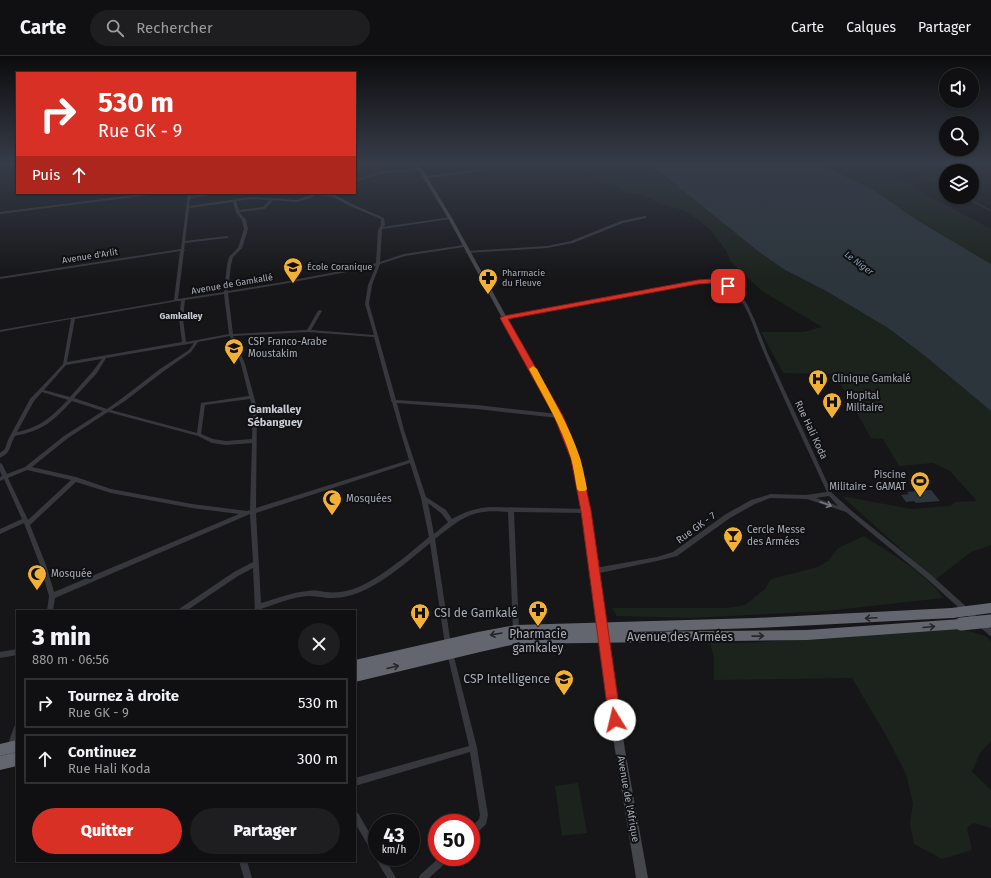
<!DOCTYPE html>
<html lang="fr">
<head>
<meta charset="utf-8">
<style>
	:root { --surface:#101012; --page:#1e1e20; --text:#f1f3f6; --muted:#9c9d9f; --line:#303032; --accent:#d93025 }
	body { margin:0; font-family:"Fira Sans",sans-serif; background:var(--page); color:var(--text); height:100vh; display:flex; flex-direction:column; font-size:15px; white-space:nowrap }
	* { box-sizing:border-box; margin:0 }
	p { font-size:13px; color:var(--muted) }
	.icon { flex:none; width:22px; height:22px; fill:none; stroke:currentColor; stroke-width:2; stroke-linecap:round; stroke-linejoin:round }
	.map { position:relative; flex:1; overflow:hidden }
	.drawer { position:absolute; left:16px; top:554px; width:340px; height:252px; display:flex; flex-direction:column; background:var(--surface); border-radius:0px; box-shadow:0 1px 3px #0004,0 0 0 1px var(--line) }
	.drawer>* { flex:none }
	.guide { position:absolute; left:16px; top:16px; width:340px; height:122px; border-radius:0px; box-shadow:0 1px 3px #0004,0 0 0 1px var(--line); background:#d93025; color:#fff; overflow:hidden }
	.buttons { position:absolute; left:939px; top:12px; display:grid; gap:8px }
	.buttons a { display:grid; place-items:center; width:40px; height:40px; border-radius:50%; background:var(--surface); box-shadow:0 1px 3px #0004,0 0 0 1px var(--line); font-size:20px }
	.speed { position:absolute; left:368px; top:758px; display:flex; gap:8px; font-size:20px; font-weight:700; text-align:center }
	.speed>* { display:grid; place-content:center; width:52px; height:52px; border-radius:50%; background:var(--surface); box-shadow:0 1px 3px #0004,0 0 0 1px var(--line); line-height:1 }
	.speed small { font-size:10px; font-weight:400 }
	.speed .limit { border:6px solid #d22; background:#fff; color:#111 }
	.pin { position:absolute; display:grid; place-items:center; width:34px; height:34px; color:#fff; margin:-17px; border-radius:8px; box-shadow:0 2px 6px #0006 }
	.me { position:absolute; width:44px; margin:-22px; rotate:351deg; stroke-linejoin:round; filter:drop-shadow(0 0 3px #0008) }
	.turn { display:flex; align-items:center; gap:14px; height:84px; padding:0 16px; font-size:18px }
	.turn .icon { width:52px; height:52px; stroke-width:2.5 }
	.turn b { display:block; font-size:28px; line-height:34px }
	.then { display:flex; align-items:center; height:38px; padding:0 16px; background:#0003; gap:8px; font-size:15px }
	.round { display:grid; place-items:center; flex:none; width:42px; height:42px; border-radius:21px; background:var(--page) }
	.summary { display:flex; align-items:center; justify-content:space-between; height:68px; padding:0 16px }
	h1 { font-size:24px; font-weight:800; line-height:30px }
	.button { display:flex; gap:8px; margin-top:auto; padding:8px 16px }
	.button a { flex:1; height:46px; border-radius:24px; background:var(--accent); color:#fff; font-size:16px; font-weight:800; line-height:46px; text-align:center }
	.button a+a { background:var(--page); color:var(--text) }
	ul { padding:0; list-style:none }
	li { display:flex; align-items:center; gap:12px; height:50px; margin:0 8px 6px; padding:0 8px; border:2px solid var(--line); border-radius:0px }
	li div { flex:1 }
	li b { display:block; font-size:15px }
	li em { font-style:normal }
	header { display:flex; align-items:center; gap:24px; box-sizing:border-box; height:56px; padding:0 20px; background:var(--surface); border-bottom:1px solid var(--line) }
	header strong { font-size:19px }
	nav { display:flex; gap:22px; margin-inline-start:auto; font-size:14px }
	.search { width:280px; height:36px; background:var(--page); display:flex; align-items:center; gap:10px; box-sizing:border-box; padding:0 14px; border-radius:22px; color:var(--muted); font-size:15px }
	.map>svg:first-child { display:block }
	.green { fill:#1c231d }
	.water { fill:#2c353c }
	.lines { fill:none; stroke-linecap:round; stroke-linejoin:round }
	.stream { stroke:#2c353c; stroke-width:1 }
	.street { fill:#37383d; fill-rule:evenodd }
	.secondary { fill:#45474d; fill-rule:evenodd }
	.highway { fill:#63666e; fill-rule:evenodd }
	.highway-bridge-far1 { stroke:#63666e; stroke-width:10 }
	.highway-bridge { stroke:#63666e; stroke-width:13 }
	.oneway { stroke:#757881 }
	.oneway2 { stroke:#26262a }
	.route { fill:#d93025; stroke:#8d1f18 }
	.slow { fill:#f59e0b }
	.labels { text-anchor:middle; dominant-baseline:central; stroke-width:4; stroke-linejoin:round; paint-order:stroke }
	.far-street-label { font-size:9px; fill:#a8adb8; stroke:#111113 }
	.far-water-label { font-size:9px; font-style:italic; fill:#7f9bb3; stroke:#111113 }
	.far-poi-label { font-size:9px; fill:#a8adb8; stroke:#111113; text-anchor:start }
	.far-neighbourhood-label { font-size:9px; font-weight:bold; fill:#c9ccd4; stroke:#111113 }
	.poi-label { font-size:10px; fill:#a8adb8; stroke:#111113; text-anchor:start }
	.street-label { font-size:10px; fill:#a8adb8; stroke:#111113 }
	.neighbourhood-label { font-size:11px; font-weight:bold; fill:#c9ccd4; stroke:#111113 }
	.near-poi-label { font-size:12px; fill:#a8adb8; stroke:#111113; text-anchor:start }
	.near-street-label { font-size:12px; fill:#a8adb8; stroke:#111113 }
</style>
</head>
<body>
<header>
<strong>Carte</strong>
<div class="search"><svg class="icon" aria-label="search" viewBox="0 0 24 24"><circle cx="10" cy="10" r="6"/><path d="M15 15l6 6"/></svg>Rechercher</div>
<nav><a>Carte</a><a>Calques</a><a>Partager</a></nav>
</header>
<div class="map">
<svg width="991" height="822" viewBox="0 0 991 822">
	<rect width="100%" height="100%" fill="#161618"/>
	<!-- green -->
	<g class="green">
		<polygon points="583,108 645,108 665,120 759,196 785,214 826,235 888,272 925,300 991,355 991,489 971,496 935,524 842,440 911,453 950,450 955,446 977,445 950,415 933,407 899,410 883,383 871,382 835,318 783,317 761,276 803,276 822,271 762,235 730,205 727,196 710,173 688,156 659,147 642,139 629,137 597,121"/>
		<polygon points="819,108 869,108 991,173 991,208 917,164 872,133"/>
		<path d="M864 480C888 496 928 518 943 542L826 555 691 562 617 560 612 552H728L745 549 765 533 771 523 818 511 828 505 838 492Z"/>
		<polygon points="962,573 985,580 991,585 991,685 980,697 972,716 991,734 991,772 973,767 967,772 972,794 942,803 914,788 910,768 913,747 906,718 887,681 852,622 714,624 714,601 710,587 748,587"/>
		<polygon points="578,727 587,777 562,780 555,730"/>
	</g>
	<!-- water -->
	<g class="water">
		<polygon points="646,108 819,108 872,133 917,164 991,208 991,355 925,300 888,272 826,235 785,214 759,196 665,120"/>
		<polygon points="931,434 940,445 916,447 914,445 906,446 901,439 909,438 907,436"/>
	</g>
	<g class="lines">
		<!-- stream -->
		<g class="stream">
			<polyline points="901,108 946,130"/>
			<polyline points="984,108 991,111"/>
			<polyline points="965,141 991,155"/>
		</g>
		<!-- street -->
		<g class="street">
			<polygon points="505,108 508,108 464,118 425,122 424,121 425,120 464,116"/>
			<polygon points="420,112 421,112 421,114 379,118 355,126 355,124 379,116"/>
			<polygon points="150,137 158,137 157,138 0,158 0,156"/>
			<path d="M188 137H190V140L212 137H220L219 138 190 142 189 150 252 141 297 144 311 139 312 138 310 137 335 139 352 148 384 162 385 169 383 171 451 161V163H450L382 173 380 206 404 198 464 189 466 190 464 191 405 200 380 208 372 229 369 248 396 344 477 349 558 358 560 360 558 362 477 353 397 347 404 374 426 441 446 454 452 463C464 456 476 452 490 451L588 453 589 455 588 457H586L514 456 519 574 518 576 516 577 514 576 513 574 508 456C473 452 461 462 435 483L451 589 450 591 448 592 446 591 445 589 430 487C407 506 377 533 348 540 341 542 334 542 327 542 320 541 315 540 308 540 292 541 276 548 261 553V555H255L253 512 238 520 186 555H178L179 553 234 516 253 506 250 458 55 542 53 555H47L49 540 40 509 24 467 0 478V473L22 463 4 423 0 425V421L2 420 0 415V407L2 408 7 418 25 411 64 380 103 355 72 345C52 366 44 374 15 380 9 390 12 396 0 402V397L5 393 8 384 30 343 53 319 63 308 71 263 0 276V274L174 244 180 195 0 223V221L181 193ZM315 139 333 141 350 150 381 163V169L378 174 376 207 367 210 283 226 228 235 231 209 233 201 242 192 248 173 246 164 239 156 265 153 273 144 297 146 313 141ZM252 143 270 144 263 151 239 154 236 145ZM233 146 236 156 242 164 244 173 238 192 229 201 227 209 224 236 178 243 184 195 185 194 184 193 185 187 227 182 229 181 227 180 185 185 189 152ZM376 210 368 229 365 248 374 279 311 274 322 255 320 254 318 255 307 274 233 278 228 237 283 228 368 212ZM224 238 229 278 186 286 183 263 185 244ZM178 245H181L179 263 182 286 67 306 75 263ZM308 276 374 281 391 344V345L392 346 400 374 409 404 256 452 257 352 245 308 233 280ZM230 280 241 308 249 340 201 347 197 377 111 354 125 345 164 315 191 296 198 286ZM194 287 189 294 160 313 121 343 107 353 74 342 97 317 106 302ZM102 303 93 315 70 341 44 334 66 309ZM42 336 68 344C51 361 41 371 17 376L34 345ZM250 343 253 352 252 383 226 385 213 383 201 378 205 349ZM108 356 198 380 212 387 226 389 252 387 250 454 247 455 192 448 111 433 76 421 32 411 68 382ZM410 407 421 442 429 481C409 498 375 527 350 534 343 536 334 537 326 536 320 535 314 534 308 535 292 536 276 543 261 547L256 457ZM27 414 71 424 28 464 8 422ZM76 426 111 437 192 452 239 458 54 536 46 509 30 469ZM428 447 442 458 448 466 434 478Z"/>
			<polygon points="645,160 646,160 646,162 623,167 573,187 547,192 467,197 465,196 467,195 547,190 571,185 621,165"/>
			<path d="M709 224 718 225 724 226 732 231 742 240 747 248 755 265 768 298 832 437 853 456 930 518 991 573V580L989 579 926 522 846 456 807 443 770 442 755 448 730 462 677 500 657 505 595 518 593 517 592 515 593 513 595 512 657 501 673 496 726 458 751 444 768 439 770 438 806 439 827 436C806 390 784 344 764 297 755 277 750 253 735 237 725 226 712 226 698 227L504 263 502 262 504 261 698 225ZM829 440 838 450 816 442Z"/>
			<polygon points="17,593 17,599 0,602 0,596"/>
			<polygon points="450,594 452,595 453,597 477,692 488,759 486,768 474,780 471,781 471,772 479,763 480,759 470,696 355,730 355,722 469,690 447,597 448,595"/>
			<polygon points="17,668 17,683 14,694 11,695 8,694 7,691 14,671 15,669"/>
			<polygon points="355,756 358,757 377,790 377,801 384,801 396,822 387,822 355,767"/>
			<polygon points="440,801 450,801 449,804 429,822 419,822 420,819"/>
			<polygon points="239,805 247,805 252,822 244,822"/>
		</g>
		<!-- secondary -->
		<g class="secondary">
			<polygon points="0,108 11,108 0,110"/>
			<polygon points="415,108 419,108 452,162 561,360 579,403 590,455 625,694 648,822 636,822 615,694 582,455 573,403 555,360 448,162"/>
		</g>
		<!-- highway -->
		<g class="highway">
			<polygon points="952,552 956,553 958,557 956,561 952,562 755,572 632,576 807,574 961,563 965,564 967,568 965,572 961,573 807,584 516,588 480,596 355,626 355,604 478,576 516,569 755,562"/>
			<polygon points="17,684 17,696 0,700 0,688"/>
			<polygon points="17,696 17,710 0,714 0,700"/>
		</g>
		<!-- highway-bridge-far1 -->
		<polyline class="highway-bridge-far1" points="952,557 991,552"/>
		<!-- highway-bridge -->
		<polyline class="highway-bridge" points="961,568 991,565"/>
	</g>
	<!-- one-way arrows -->
	<defs><path id="oneway-shaft" d="M-6 0H5M1.5-3L5.5 0L1.5 3" fill="none" stroke-width="1.6" stroke-linecap="round" stroke-linejoin="round"/></defs>
	<use class="oneway" href="#oneway-shaft" transform="translate(826 448) rotate(20)"/>
	<g class="oneway2">
		<use href="#oneway-shaft" transform="translate(871 562) rotate(177)"/>
		<use href="#oneway-shaft" transform="translate(929 571) rotate(-5)"/>
		<use href="#oneway-shaft" transform="translate(496 578) rotate(170)"/>
		<use href="#oneway-shaft" transform="translate(758 580) rotate(-1)"/>
		<use href="#oneway-shaft" transform="translate(393 611) rotate(-14)"/>
	</g>
	<!-- sky -->
	<linearGradient id="sky" x2="0" y2="1"><stop stop-color="#0c0c0d"/><stop offset="0.48" stop-color="#363c48"/><stop offset="1" stop-color="#363c48" stop-opacity="0"/></linearGradient>
	<rect width="991" height="223" fill="url(#sky)"/>
	<!-- route -->
	<polygon class="route" points="713,223 732,230 728,232 712,227 698,228 508,263 563,360 580,403 591,455 621,664 620,669 615,670 611,669 609,664 581,455 571,403 554,360 500,262 504,260 698,224"/>
	<!-- slow -->
	<path class="slow" d="M533 310 537 313C552 342 570 371 580 402 583 412 585 423 587 433L585 435H579L577 433C575 423 574 412 571 402 562 371 544 342 529 313Z"/>
	<!-- icons -->
	<defs>
		<g id="school-pin" transform="scale(1)"><path d="M0 17L-7.5 6A9.5 9.5 0 1 1 7.5 6Z" fill="#f2b134" stroke="#111113"/><path d="M0-5L7-2L0 1L-7-2ZM-4 1L0 2.5L4 1V4Q0 6-4 4Z" fill="#111"/></g>
		<g id="pharmacy-pin" transform="scale(1)"><path d="M0 17L-7.5 6A9.5 9.5 0 1 1 7.5 6Z" fill="#f2b134" stroke="#111113"/><path d="M-2-6h4v4h4v4h-4v4h-4v-4h-4v-4h4Z" fill="#111"/></g>
		<g id="hospital-pin" transform="scale(1)"><path d="M0 17L-7.5 6A9.5 9.5 0 1 1 7.5 6Z" fill="#f2b134" stroke="#111113"/><path d="M-5-5h3v3.5h4V-5h3V5h-3V1.5h-4V5h-3Z" fill="#111"/></g>
		<g id="stadium-pin" transform="scale(1)"><path d="M0 17L-7.5 6A9.5 9.5 0 1 1 7.5 6Z" fill="#f2b134" stroke="#111113"/><path d="M0-5a6.5 5 0 1 0 0 10a6.5 5 0 1 0 0-10ZM-3.5-1.8h7v3.6h-7Z" fill="#111"/></g>
		<g id="mosque-pin" transform="scale(1)"><path d="M0 17L-7.5 6A9.5 9.5 0 1 1 7.5 6Z" fill="#f2b134" stroke="#111113"/><path d="M3.5-4.9A6 6 0 1 0 3.5 4.9A5 5 0 1 1 3.5-4.9Z" fill="#111"/></g>
		<g id="bar-pin" transform="scale(1)"><path d="M0 17L-7.5 6A9.5 9.5 0 1 1 7.5 6Z" fill="#f2b134" stroke="#111113"/><path d="M-6-5H6L.8 .8V4.5H3.5V6h-7V4.5H-.8V.8Z" fill="#111"/></g>
	</defs>
	<g fill-rule="evenodd">
		<use href="#school-pin" x="293" y="211"/>
		<use href="#pharmacy-pin" x="488" y="222"/>
		<use href="#school-pin" x="234" y="292"/>
		<use href="#hospital-pin" x="818" y="323"/>
		<use href="#hospital-pin" x="832" y="346"/>
		<use href="#stadium-pin" x="920" y="425"/>
		<use href="#mosque-pin" x="332" y="443"/>
		<use href="#bar-pin" x="733" y="480"/>
		<use href="#mosque-pin" x="37" y="518"/>
		<use href="#pharmacy-pin" x="538" y="554"/>
		<use href="#hospital-pin" x="420" y="557"/>
		<use href="#school-pin" x="564" y="623"/>
	</g>
	<g class="labels">
		<!-- far-street labels -->
		<g class="far-street-label">
			<text transform="translate(90 200) rotate(-9)">Avenue d'Arlit</text>
			<text transform="translate(232 228) rotate(-10)">Avenue de Gamkallé</text>
		</g>
		<!-- far-water labels -->
		<g class="far-water-label">
			<text transform="translate(859 207) rotate(37)">Le Niger</text>
		</g>
		<!-- far-poi labels -->
		<g class="far-poi-label">
			<text x="307" y="211">École Coranique</text>
			<text x="502" y="217">Pharmacie<tspan x="502" dy="10">du Fleuve</tspan></text>
		</g>
		<!-- far-neighbourhood labels -->
		<g class="far-neighbourhood-label">
			<text x="181" y="260">Gamkalley</text>
		</g>
		<!-- poi labels -->
		<g class="poi-label">
			<text x="248" y="286">CSP Franco-Arabe<tspan x="248" dy="12">Moustakim</tspan></text>
			<text x="832" y="323">Clinique Gamkalé</text>
			<text x="846" y="340">Hopital<tspan x="846" dy="12">Militaire</tspan></text>
			<text x="906" y="419" text-anchor="end">Piscine<tspan x="906" dy="12">Militaire - GAMAT</tspan></text>
			<text x="346" y="443">Mosquées</text>
			<text x="747" y="474">Cercle Messe<tspan x="747" dy="12">des Armées</tspan></text>
			<text x="51" y="518">Mosquée</text>
		</g>
		<!-- street labels -->
		<g class="street-label">
			<text transform="translate(811 374) rotate(65)">Rue Hali Koda</text>
			<text transform="translate(696 472) rotate(-36)">Rue GK - 7</text>
			<text transform="translate(628 743) rotate(80)">Avenue de l'Afrique</text>
		</g>
		<!-- neighbourhood labels -->
		<g class="neighbourhood-label">
			<text x="275" y="353">Gamkalley<tspan x="275" dy="13">Sébanguey</tspan></text>
		</g>
		<!-- near-poi labels -->
		<g class="near-poi-label">
			<text x="434" y="557">CSI de Gamkalé</text>
			<text x="538" y="578" text-anchor="middle">Pharmacie<tspan x="538" dy="14">gamkaley</tspan></text>
			<text x="550" y="623" text-anchor="end">CSP Intelligence</text>
		</g>
		<!-- near-street labels -->
		<g class="near-street-label">
			<text x="680" y="581">Avenue des Armées</text>
		</g>
	</g>
</svg>
<div class="buttons">
<a><svg class="icon" aria-label="sound" viewBox="0 0 24 24"><path d="M4 9h4l5-4v14l-5-4H4zM17 9q2 3 0 6"/></svg></a>
<a><svg class="icon" aria-label="search" viewBox="0 0 24 24"><circle cx="10" cy="10" r="6"/><path d="M15 15l6 6"/></svg></a>
<a><svg class="icon" aria-label="layers" viewBox="0 0 24 24"><path d="M12 4l9 5-9 5-9-5zM3 14l9 5 9-5"/></svg></a>
</div>
<div class="speed"><div>43<small>km/h</small></div><div class="limit">50</div></div>
<div class="pin" style="left:728px;top:230px;background:#d93025"><svg class="icon" aria-label="arrive" viewBox="0 0 24 24"><path d="M6 21V4h12l-3 4 3 4H6"/></svg></div>
<svg class="me" style="left:615px;top:664px" viewBox="-20 -20 40 40"><circle r="19" fill="#fff"/><path d="M0-13L10 11 0 6-10 11z" fill="#d93025"/></svg>
<div class="guide">
<div class="turn"><svg class="icon" aria-label="right" viewBox="0 0 24 24"><path d="M7 20v-9h11M14 6l5 5-5 5"/></svg><div><b>530 m</b>Rue GK - 9</div></div>
<div class="then">Puis<svg class="icon" aria-label="ahead" viewBox="0 0 24 24"><path d="M12 20V5M6 11l6-6 6 6"/></svg></div>
</div>
<section class="drawer">
<div class="summary"><div><h1>3 min</h1><p>880 m · 06:56</p></div><a class="round"><svg class="icon" aria-label="close" viewBox="0 0 24 24"><path d="M6 6l12 12M18 6L6 18"/></svg></a></div>
<ul>
<li><svg class="icon" aria-label="right" viewBox="0 0 24 24"><path d="M7 20v-9h11M14 6l5 5-5 5"/></svg><div><b>Tournez à droite</b><p>Rue GK - 9</p></div><em>530 m</em></li>
<li><svg class="icon" aria-label="ahead" viewBox="0 0 24 24"><path d="M12 20V5M6 11l6-6 6 6"/></svg><div><b>Continuez</b><p>Rue Hali Koda</p></div><em>300 m</em></li>
</ul>
<div class="button"><a>Quitter</a><a>Partager</a></div>
</section>
</div>
</body>
</html>
